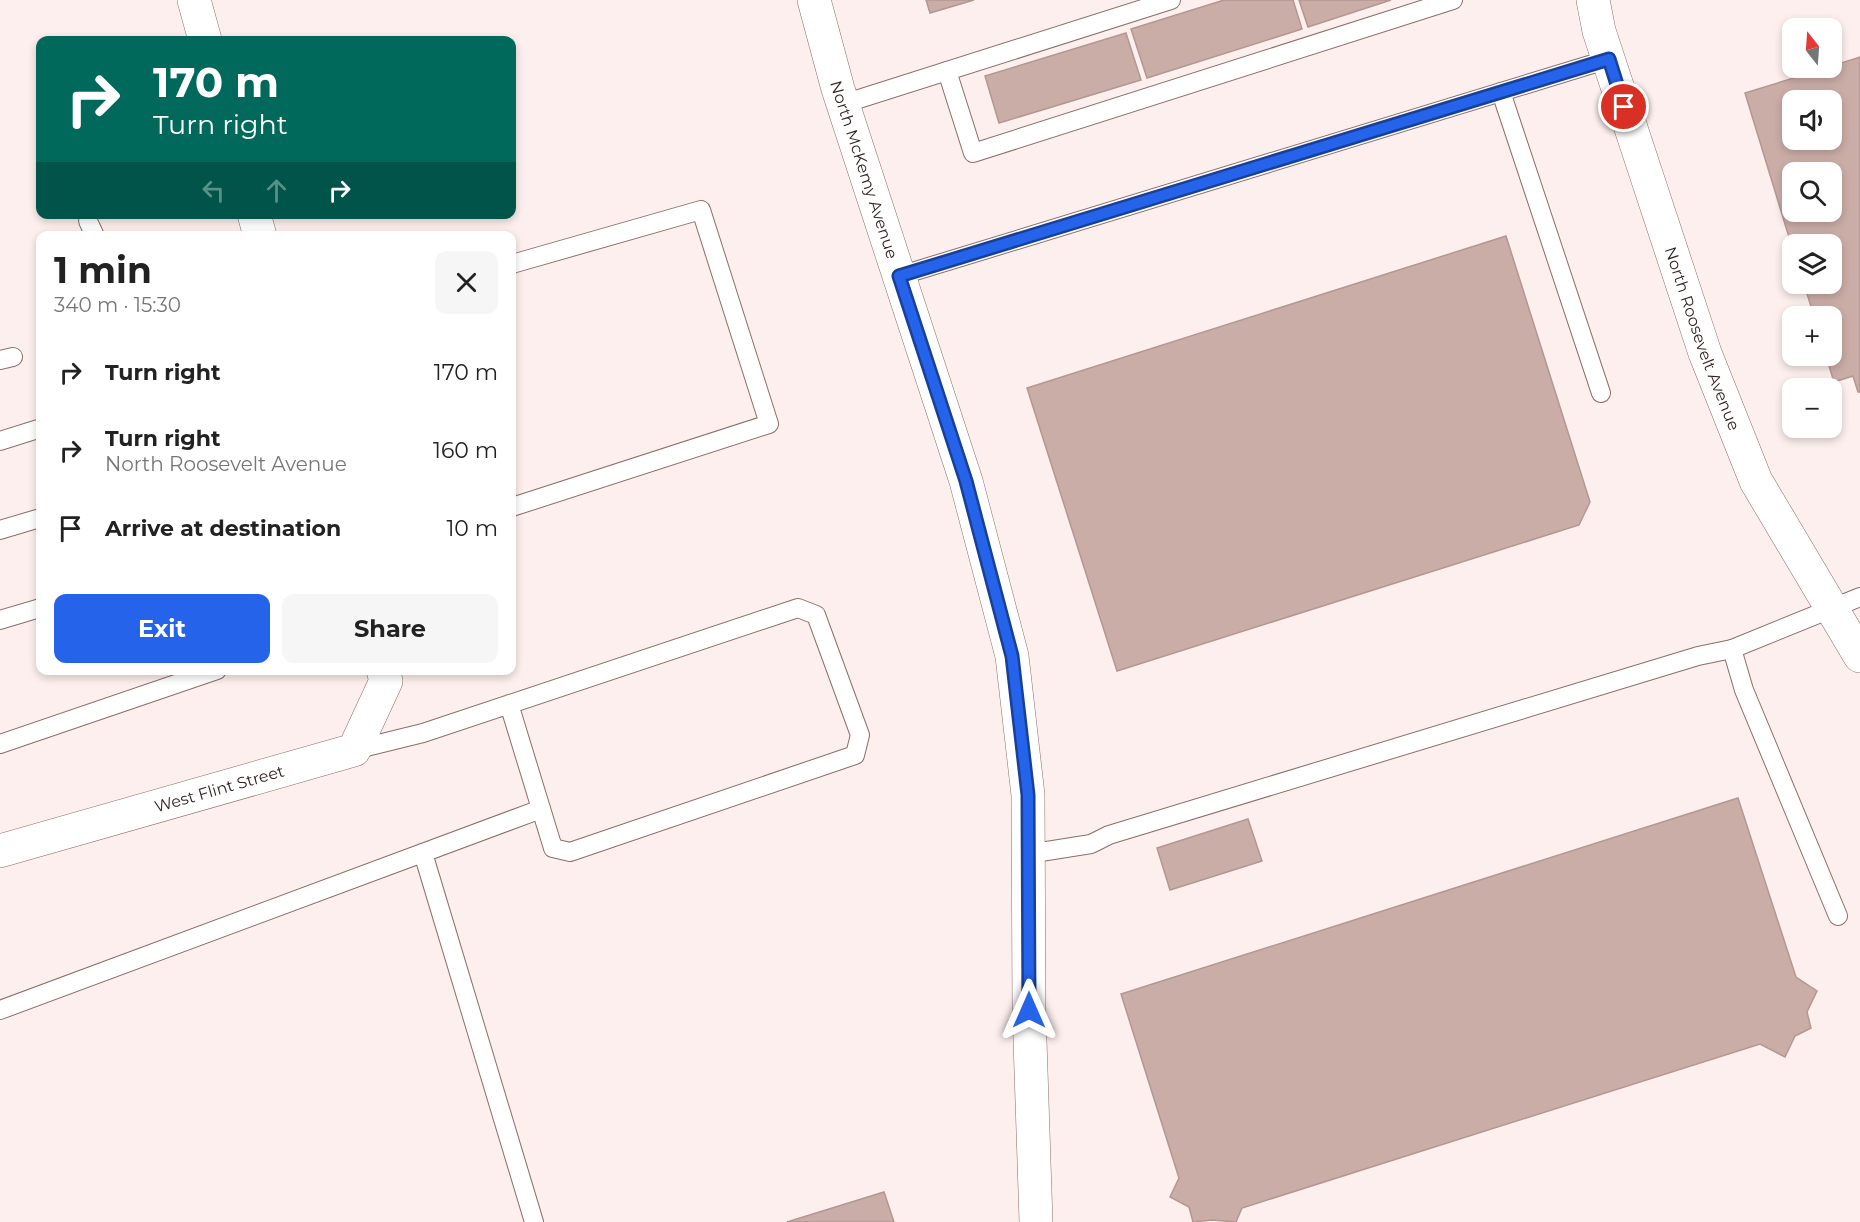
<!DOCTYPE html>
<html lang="en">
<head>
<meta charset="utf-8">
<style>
	:root { --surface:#fff; --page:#f6f6f6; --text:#222; --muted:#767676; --accent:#2563eb }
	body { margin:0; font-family:Montserrat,sans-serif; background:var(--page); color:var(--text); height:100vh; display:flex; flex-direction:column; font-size:22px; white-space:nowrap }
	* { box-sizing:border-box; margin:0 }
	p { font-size:20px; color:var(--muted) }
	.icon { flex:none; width:33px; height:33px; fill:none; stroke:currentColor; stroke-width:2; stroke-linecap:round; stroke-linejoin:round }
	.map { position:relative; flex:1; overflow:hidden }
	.details { position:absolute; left:36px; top:231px; width:480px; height:444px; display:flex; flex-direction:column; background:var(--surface); border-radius:12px; box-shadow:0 3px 9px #0003 }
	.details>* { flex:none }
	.banner { position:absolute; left:36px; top:36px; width:480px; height:183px; border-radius:12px; box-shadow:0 3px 9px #0003; background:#00695c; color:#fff; overflow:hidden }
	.needle { width:39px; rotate:343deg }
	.buttons { position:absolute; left:1782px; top:18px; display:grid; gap:12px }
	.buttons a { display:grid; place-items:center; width:60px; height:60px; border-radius:12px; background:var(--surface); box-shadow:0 3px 9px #0003; font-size:30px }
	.pin { position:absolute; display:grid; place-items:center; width:51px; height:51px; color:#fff; margin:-26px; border:3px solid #fff; border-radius:50%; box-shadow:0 2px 6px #0007 }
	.me { position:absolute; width:66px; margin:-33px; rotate:0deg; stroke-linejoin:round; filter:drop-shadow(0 0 4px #0008) }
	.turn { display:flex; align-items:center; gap:21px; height:126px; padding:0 18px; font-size:27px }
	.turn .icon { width:78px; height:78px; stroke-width:2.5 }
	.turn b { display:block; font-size:42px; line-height:51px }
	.lanes { display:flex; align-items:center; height:57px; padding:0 18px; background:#0003; justify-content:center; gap:30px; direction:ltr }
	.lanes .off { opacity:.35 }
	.round { display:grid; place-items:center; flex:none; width:63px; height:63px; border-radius:12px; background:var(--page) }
	.summary { display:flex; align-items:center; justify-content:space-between; height:102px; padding:0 18px }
	h1 { font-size:36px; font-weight:700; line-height:45px }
	.button { display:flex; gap:12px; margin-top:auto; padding:12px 18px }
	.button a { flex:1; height:69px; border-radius:12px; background:var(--accent); color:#fff; font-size:24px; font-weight:700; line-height:69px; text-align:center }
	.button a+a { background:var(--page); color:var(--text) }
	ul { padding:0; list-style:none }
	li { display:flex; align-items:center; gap:18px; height:78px; padding:0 18px }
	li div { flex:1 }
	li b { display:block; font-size:22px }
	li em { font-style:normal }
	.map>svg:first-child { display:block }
	.building { fill:#cbada7; stroke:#b49792; stroke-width:1.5; fill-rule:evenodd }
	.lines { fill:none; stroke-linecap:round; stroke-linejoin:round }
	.lane-casing { stroke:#8a6e69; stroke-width:20 }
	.street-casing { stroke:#8a6e69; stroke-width:34 }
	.lane { stroke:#fff; stroke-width:18 }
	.street { stroke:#fff; stroke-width:33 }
	.route-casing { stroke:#184099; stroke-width:15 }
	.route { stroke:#2563eb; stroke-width:10 }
	.labels { text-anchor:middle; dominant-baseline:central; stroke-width:4.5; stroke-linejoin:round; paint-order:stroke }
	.street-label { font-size:16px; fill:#2f2321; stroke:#fcefed }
</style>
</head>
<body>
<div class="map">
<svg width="1860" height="1222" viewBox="0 0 1860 1222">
	<rect width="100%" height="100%" fill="#fcefed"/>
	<!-- building -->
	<g class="building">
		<polygon points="926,0 974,0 930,13"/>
		<polygon points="1224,0 1293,0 1302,29 1147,78 1131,29"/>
		<polygon points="1299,0 1391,0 1308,27"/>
		<polygon points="1126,33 1141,80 999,123 985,76"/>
		<path d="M1860 57V392H1858L1853 376 1834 382 1826 356H1832V316H1814L1804 284H1832V244H1792V247L1745 93 1826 68H1832V66ZM1792 100H1832V140H1792ZM1792 172H1832V212H1792Z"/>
		<polygon points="1506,236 1590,502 1579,525 1117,671 1027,388"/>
		<polygon points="1738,798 1796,977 1817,991 1807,1012 1811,1028 1795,1036 1785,1057 1760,1044 1242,1208 1236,1222 1212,1220 1193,1222 1189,1207 1170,1197 1179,1178 1121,994"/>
		<polygon points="1248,819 1262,861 1170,890 1157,848"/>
		<polygon points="884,1192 894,1222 787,1222"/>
	</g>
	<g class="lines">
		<!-- lane casing -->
		<g class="lane-casing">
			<g id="lane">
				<polyline points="947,71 973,153 1453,0"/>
				<polyline points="1501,92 1601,393"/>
				<polyline points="843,104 1171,0"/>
				<polyline points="88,221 95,236"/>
				<polyline points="512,264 701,210 769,424 512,507"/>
				<polyline points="899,276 1609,59"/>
				<polyline points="0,360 13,357"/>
				<polyline points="0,441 38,429"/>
				<polyline points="0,530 40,518"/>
				<polyline points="0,620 40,608"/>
				<polyline points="0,744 217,670"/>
				<polyline points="354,750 423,733 798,608 816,615 860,735 855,755 570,852 553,848 509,704"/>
				<polyline points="423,853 534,1222"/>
				<polyline points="1028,854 1091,844 1109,835 1698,656 1732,649"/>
				<polyline points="1838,916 1744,690 1732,649 1860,597"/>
				<polyline points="0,1010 541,809"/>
			</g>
		</g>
		<!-- street casing -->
		<g class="street-casing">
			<g id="street">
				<polyline points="194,0 205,40"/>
				<path id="s1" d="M814 0 838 89 966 481 1012 656 1028 795 1029 1010 1036 1222"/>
				<path id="s2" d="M1593 0 1599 31 1705 353 1756 481 1860 656"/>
				<polyline points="254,214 260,236"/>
				<path id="s3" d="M0 851 354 750 386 681 383 670"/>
			</g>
		</g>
		<!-- lane -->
		<use href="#lane" class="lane"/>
		<!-- street -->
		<use href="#street" class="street"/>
	</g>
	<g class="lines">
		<!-- route casing -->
		<g class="route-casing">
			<polyline id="route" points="1029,1010 1028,795 1012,656 966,481 899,276 1609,59 1624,107"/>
		</g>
		<!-- route -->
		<use href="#route" class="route"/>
	</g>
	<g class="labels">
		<!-- street labels -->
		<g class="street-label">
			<text stroke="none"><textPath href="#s1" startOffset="177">North McKemy Avenue</textPath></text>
			<text stroke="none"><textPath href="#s2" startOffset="356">North Roosevelt Avenue</textPath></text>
			<text stroke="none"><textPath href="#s3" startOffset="228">West Flint Street</textPath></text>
		</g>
	</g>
</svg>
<div class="buttons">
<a><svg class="needle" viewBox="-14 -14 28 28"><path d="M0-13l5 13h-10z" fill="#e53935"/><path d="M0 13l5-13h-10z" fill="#767676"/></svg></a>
<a><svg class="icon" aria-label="sound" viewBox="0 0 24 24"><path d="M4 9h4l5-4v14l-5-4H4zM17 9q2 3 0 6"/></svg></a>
<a><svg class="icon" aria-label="search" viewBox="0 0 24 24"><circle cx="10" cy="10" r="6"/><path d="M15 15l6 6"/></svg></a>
<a><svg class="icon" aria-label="layers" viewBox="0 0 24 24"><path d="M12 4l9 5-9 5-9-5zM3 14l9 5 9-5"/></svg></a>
<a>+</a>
<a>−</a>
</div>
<div class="pin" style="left:1624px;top:107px;background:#d93025"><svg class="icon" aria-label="arrive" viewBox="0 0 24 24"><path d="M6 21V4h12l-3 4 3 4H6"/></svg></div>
<svg class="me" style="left:1029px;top:1010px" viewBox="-20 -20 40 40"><path d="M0-17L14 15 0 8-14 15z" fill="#2563eb" stroke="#fff" stroke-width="4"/></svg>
<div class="banner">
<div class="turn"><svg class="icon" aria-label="right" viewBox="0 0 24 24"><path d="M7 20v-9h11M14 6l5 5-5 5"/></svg><div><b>170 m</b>Turn right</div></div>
<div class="lanes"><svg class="icon off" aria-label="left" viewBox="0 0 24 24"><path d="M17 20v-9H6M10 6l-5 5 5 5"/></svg><svg class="icon off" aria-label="ahead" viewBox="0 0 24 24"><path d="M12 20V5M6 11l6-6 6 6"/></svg><svg class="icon" aria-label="right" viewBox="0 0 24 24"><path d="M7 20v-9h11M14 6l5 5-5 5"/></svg></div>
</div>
<section class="details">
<div class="summary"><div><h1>1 min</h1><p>340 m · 15:30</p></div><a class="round"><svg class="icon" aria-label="close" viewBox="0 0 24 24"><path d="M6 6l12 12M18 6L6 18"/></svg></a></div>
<ul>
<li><svg class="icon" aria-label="right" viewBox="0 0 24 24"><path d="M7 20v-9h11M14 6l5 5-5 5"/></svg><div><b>Turn right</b></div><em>170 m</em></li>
<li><svg class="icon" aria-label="right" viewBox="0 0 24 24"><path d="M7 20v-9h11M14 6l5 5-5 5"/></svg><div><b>Turn right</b><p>North Roosevelt Avenue</p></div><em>160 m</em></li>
<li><svg class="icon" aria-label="arrive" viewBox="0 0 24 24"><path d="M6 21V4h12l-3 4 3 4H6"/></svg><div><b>Arrive at destination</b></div><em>10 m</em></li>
</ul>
<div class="button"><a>Exit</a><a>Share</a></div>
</section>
</div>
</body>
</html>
